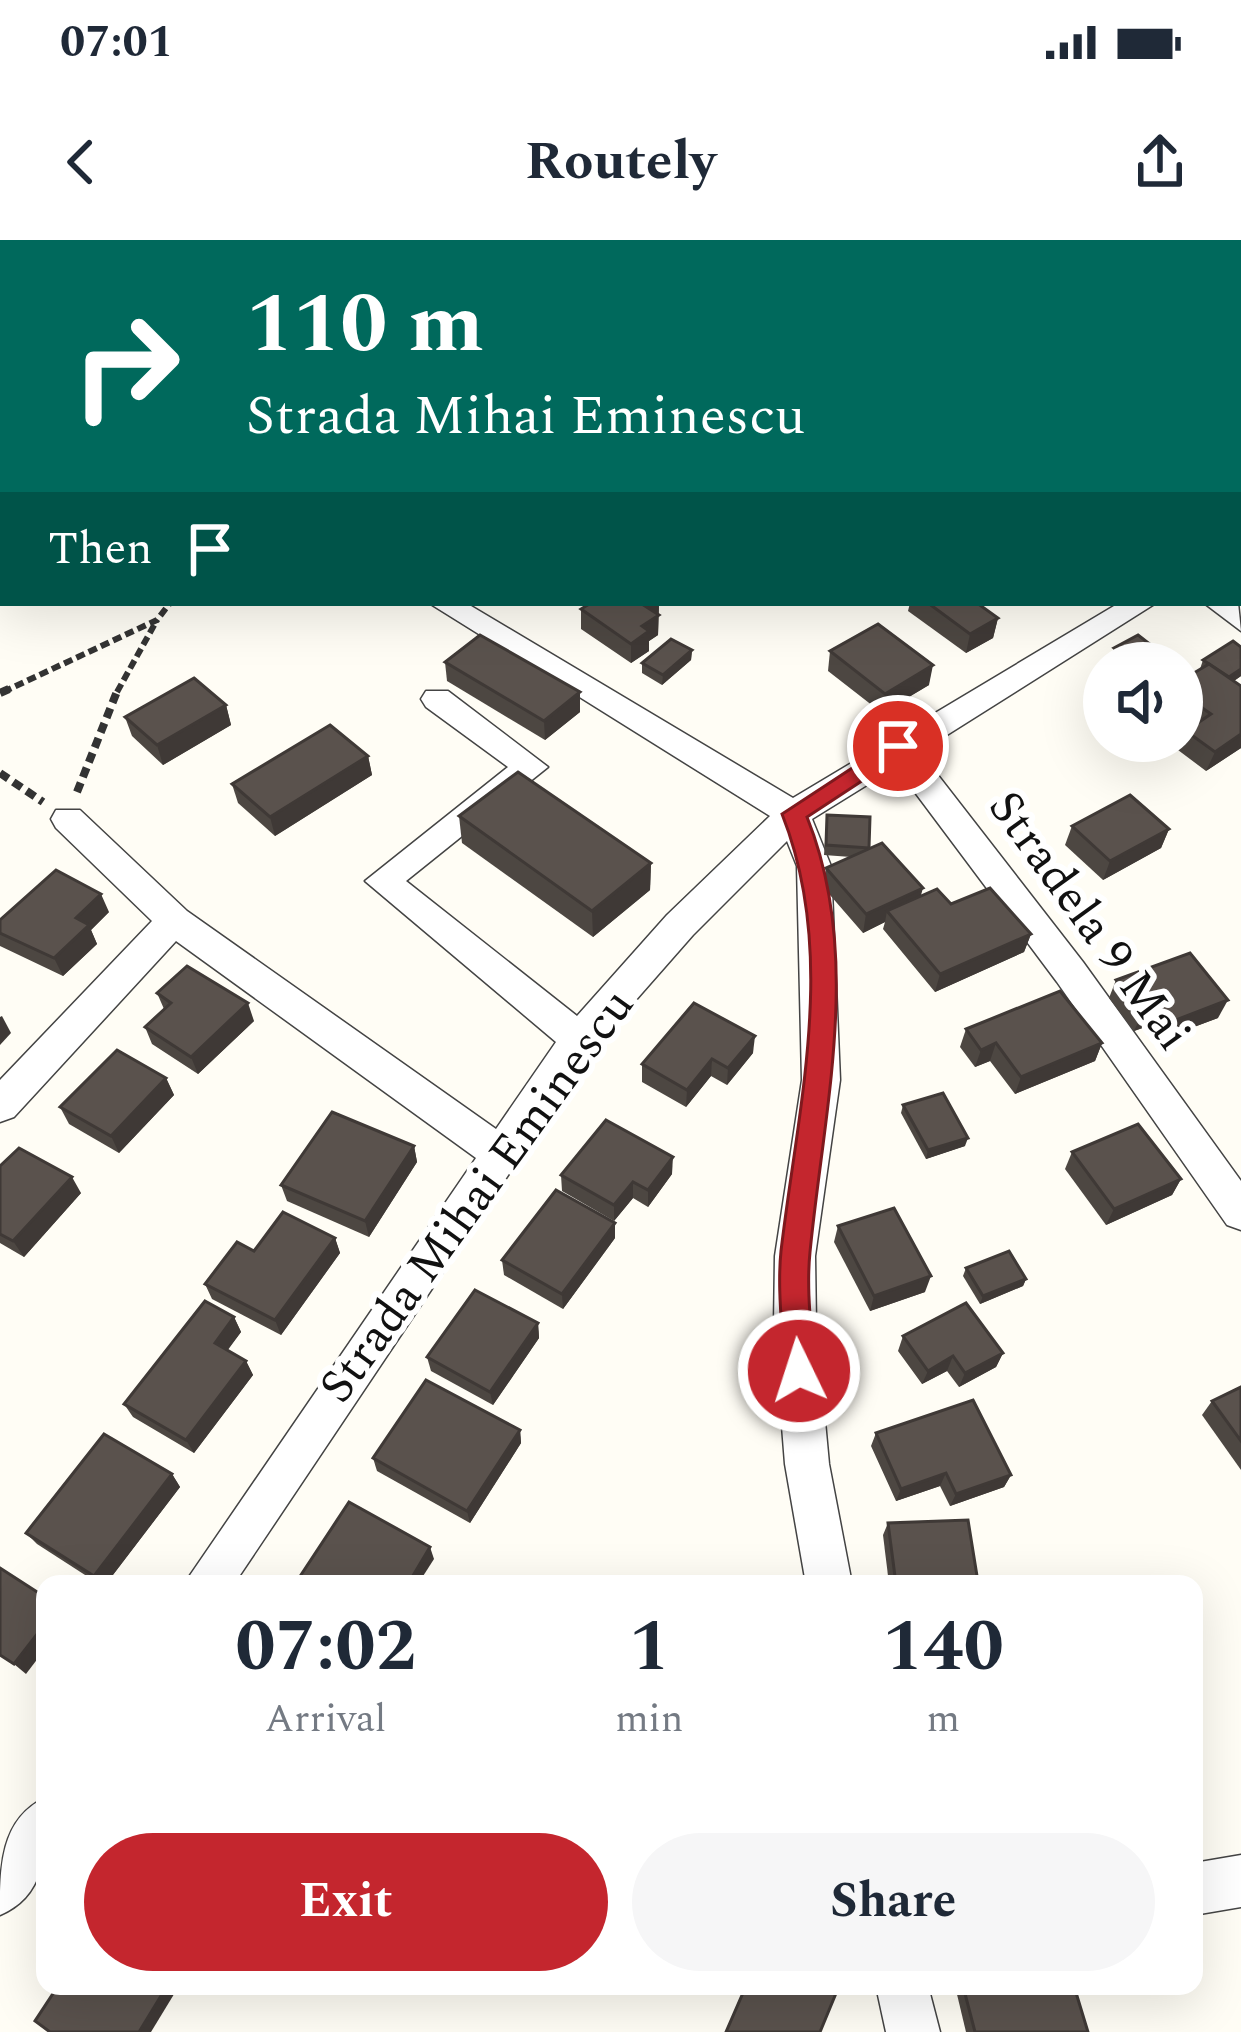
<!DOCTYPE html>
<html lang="en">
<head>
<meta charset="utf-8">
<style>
	:root { --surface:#fff; --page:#f6f6f7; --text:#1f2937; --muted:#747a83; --accent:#c4262e }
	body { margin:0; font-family:Spectral,serif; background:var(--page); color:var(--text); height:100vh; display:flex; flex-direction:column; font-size:45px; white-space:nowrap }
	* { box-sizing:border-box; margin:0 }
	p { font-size:39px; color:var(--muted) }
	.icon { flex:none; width:66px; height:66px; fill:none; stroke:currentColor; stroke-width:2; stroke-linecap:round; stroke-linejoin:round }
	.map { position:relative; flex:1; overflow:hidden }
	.sheet { position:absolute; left:36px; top:1335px; width:1167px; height:420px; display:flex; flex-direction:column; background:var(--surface); border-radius:24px; box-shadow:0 12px 48px #0002 }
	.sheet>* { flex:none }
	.hud { position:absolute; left:0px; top:0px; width:1242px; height:366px; box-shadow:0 12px 48px #0002; background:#00695c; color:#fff; overflow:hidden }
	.controls { position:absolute; left:1083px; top:402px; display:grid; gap:24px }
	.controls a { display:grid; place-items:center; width:120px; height:120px; border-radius:50%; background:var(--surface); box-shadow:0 12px 48px #0002; font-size:60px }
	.pin { position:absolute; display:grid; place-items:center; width:102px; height:102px; color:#fff; margin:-51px; border:6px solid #fff; border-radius:50%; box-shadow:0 3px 12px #0007 }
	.me { position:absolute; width:132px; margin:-66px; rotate:356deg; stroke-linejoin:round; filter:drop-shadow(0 0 9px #0008) }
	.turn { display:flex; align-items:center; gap:42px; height:252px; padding:0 48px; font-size:54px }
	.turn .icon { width:156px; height:156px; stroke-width:2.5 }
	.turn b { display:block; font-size:84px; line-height:102px }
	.then { display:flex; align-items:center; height:114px; padding:0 48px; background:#0003; gap:24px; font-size:45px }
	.eta { display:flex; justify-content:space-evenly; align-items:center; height:204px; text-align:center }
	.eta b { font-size:72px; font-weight:700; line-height:84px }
	.cta { display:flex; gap:24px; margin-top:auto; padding:24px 48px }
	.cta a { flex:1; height:138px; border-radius:72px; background:var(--accent); color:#fff; font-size:48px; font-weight:700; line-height:138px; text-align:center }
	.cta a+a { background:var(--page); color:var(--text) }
	.status { display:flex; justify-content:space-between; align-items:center; height:84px; padding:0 60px; background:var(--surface); direction:ltr }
	.status svg { height:33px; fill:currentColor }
	header { display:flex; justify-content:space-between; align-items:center; height:156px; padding:0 48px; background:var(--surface); font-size:54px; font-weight:700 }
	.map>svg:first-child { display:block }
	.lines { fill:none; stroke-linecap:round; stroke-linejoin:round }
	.stream { stroke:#3f96cf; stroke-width:9 }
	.minor-casing { stroke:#444; stroke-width:3 }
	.path-far1 { stroke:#333; stroke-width:6; stroke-dasharray:9 4.5; stroke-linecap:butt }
	.path { stroke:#333; stroke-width:8; stroke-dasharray:10 6; stroke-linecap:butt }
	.minor { fill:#fff; fill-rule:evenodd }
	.wall { fill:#4d4742 }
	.shaded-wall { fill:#3f3936 }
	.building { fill:#5a524d; stroke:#3f3936; stroke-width:3 }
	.route { fill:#c4262e; stroke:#7f191e; stroke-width:3 }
	.labels { text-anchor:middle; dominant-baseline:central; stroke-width:12; stroke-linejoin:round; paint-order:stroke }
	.street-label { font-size:48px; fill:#111; stroke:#fff }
</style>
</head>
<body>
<div class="status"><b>07:01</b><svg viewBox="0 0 49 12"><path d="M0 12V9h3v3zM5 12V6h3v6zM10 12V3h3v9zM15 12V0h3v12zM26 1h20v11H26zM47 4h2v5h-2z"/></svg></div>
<header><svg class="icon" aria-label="back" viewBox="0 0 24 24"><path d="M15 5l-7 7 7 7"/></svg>Routely<svg class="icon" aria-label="share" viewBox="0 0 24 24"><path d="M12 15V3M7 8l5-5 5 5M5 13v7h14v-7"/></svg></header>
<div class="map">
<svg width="1241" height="1792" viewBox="0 0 1241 1792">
	<rect width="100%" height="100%" fill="#fffdf5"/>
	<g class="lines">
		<!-- stream -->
		<polyline class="stream" points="1044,0 1051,3"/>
		<!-- minor casing -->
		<g class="minor-casing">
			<g id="minor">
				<polygon points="574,0 602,0 604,3 576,3"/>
				<polygon points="429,363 466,363 793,558 1119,363 1156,363 920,512 1083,722 1241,941 1241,990 1227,985 1057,742 896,527 812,579 831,626 840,840 815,1016 816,1085 829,1224 852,1344 806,1344 785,1224 774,1085 775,1016 802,840 797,626 787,601 693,695 592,810 234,1344 184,1344 476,918 176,701 14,877 0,882 0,840 152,681 56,588 51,579 56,570 80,570 187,671 496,889 556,802 365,641 508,527 426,467 421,459 426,451 448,451 548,527 406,641 577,776 667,675 770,576"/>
				<polygon points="1204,363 1238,363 1241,391"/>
				<path d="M45 1558C45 1604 50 1654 0 1675 0 1628 0 1579 45 1558Z"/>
				<polygon points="1241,1615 1241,1667 1194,1675 1194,1623"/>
				<polygon points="876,1746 928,1746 940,1792 886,1792"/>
			</g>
		</g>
		<!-- path-far1 -->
		<g class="path-far1">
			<polyline points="202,0 209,3"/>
			<polyline points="3,452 157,380 170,363"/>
			<polyline points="117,452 157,380"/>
		</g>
		<!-- path -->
		<g class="path">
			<polyline points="0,453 9,449"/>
			<polyline points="0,533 43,562"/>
			<polyline points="77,552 118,449"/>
		</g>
		<!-- minor -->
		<use href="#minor" class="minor"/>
	</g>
	<!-- wall -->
	<g class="wall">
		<polygon points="591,363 659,363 658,395 649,401 649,411 631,423 581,389 581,369"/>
		<polygon points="910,363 977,363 998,378 993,398 966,413 908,371"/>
		<polygon points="1241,407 1241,436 1234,441 1241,446 1241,508 1206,531 1178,510 1186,491 1193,486 1182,479 1182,440 1200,429 1203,420"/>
		<polygon points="1114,408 1174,423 1118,423 1111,418"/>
		<polygon points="692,410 691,420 662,445 642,433 642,423"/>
		<polygon points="830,411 929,445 882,473 828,431"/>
		<polygon points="445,422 580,452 580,472 545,500 447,441"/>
		<polygon points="226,465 231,485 163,525 132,496 125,477"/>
		<polygon points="368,516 372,535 275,596 238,563 232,544"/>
		<polygon points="827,575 869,609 921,656 951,664 1031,694 1024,712 935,752 883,689 885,682 863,693 823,647 826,628 851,617 824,615"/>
		<polygon points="459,576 651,623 650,650 593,697 462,603"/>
		<polygon points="1072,586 1169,589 1161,608 1103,640 1065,605"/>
		<polygon points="109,672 91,690 97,704 63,736 0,706 0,680"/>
		<polygon points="1116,740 1218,778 1159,800 1148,786 1134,791 1109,758"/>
		<polygon points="157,753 254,781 198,834 152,804 145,787 164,769"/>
		<polygon points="966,789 1102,803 1095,821 1015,854 990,821 975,827 960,807"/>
		<polygon points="753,813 727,845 711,836 686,867 642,842 642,824"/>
		<polygon points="166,838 174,855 119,913 69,884 60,867"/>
		<polygon points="903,865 965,906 926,919 901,873"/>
		<polygon points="414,906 417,922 369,997 287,961 281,945"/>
		<polygon points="1072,912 1181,939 1172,955 1106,985 1065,929"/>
		<polygon points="0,926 81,953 24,1017 0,1003"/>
		<polygon points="672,934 648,967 633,958 614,981 562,951 561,935"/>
		<polygon points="838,986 925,1052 870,1071 834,1002"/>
		<polygon points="335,998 340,1013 281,1095 212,1059 205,1044 254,1011"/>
		<polygon points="615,998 563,1069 504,1035 502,1020"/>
		<polygon points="966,1028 1026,1039 1023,1046 980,1064 963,1036"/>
		<polygon points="234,1077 241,1092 227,1110 246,1121 253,1135 194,1213 133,1177 124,1164"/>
		<polygon points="538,1083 539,1098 493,1165 431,1131 427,1117"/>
		<polygon points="903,1096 1003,1113 996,1127 959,1147 947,1131 922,1144 898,1111"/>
		<polygon points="1241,1147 1241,1230 1202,1175 1212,1161"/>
		<polygon points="520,1190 521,1203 470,1283 377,1231 373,1218"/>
		<polygon points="876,1193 1011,1235 1004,1247 950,1266 940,1246 896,1261 871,1206"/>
		<polygon points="172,1234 180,1247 106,1344 99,1344 37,1304 26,1293"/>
		<polygon points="888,1283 978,1342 976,1344 889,1344 883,1295"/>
		<polygon points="955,1746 1074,1746 1088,1792 966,1792"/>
	</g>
	<!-- shaded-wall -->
	<g class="shaded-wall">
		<polygon points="650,363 659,363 658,395 649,401 649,411 631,423 631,404 645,366"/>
		<polygon points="998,378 993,398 966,413 970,394"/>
		<polygon points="692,410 691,420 662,445 663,435"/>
		<polygon points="933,425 929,445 882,473 885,454"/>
		<polygon points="1241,429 1241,436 1225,447 1229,437"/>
		<polygon points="580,452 580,472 545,500 544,481"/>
		<polygon points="226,465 231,485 163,525 157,505"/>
		<polygon points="1241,494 1241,508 1206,531 1215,512"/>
		<polygon points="368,516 372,535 275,596 270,577"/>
		<polygon points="1169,589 1161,608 1103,640 1110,621"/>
		<polygon points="651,623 650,650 593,697 592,671"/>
		<polygon points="923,648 918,666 887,671 885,682 863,693 866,674"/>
		<polygon points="101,654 109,672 91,690 97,704 63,736 54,718 76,678"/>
		<polygon points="1031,694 1024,712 935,752 940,734"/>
		<polygon points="1228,760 1218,778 1159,800 1168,783"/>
		<polygon points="248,763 254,781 198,834 191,817"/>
		<polygon points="1157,768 1148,786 1134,791 1142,774"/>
		<polygon points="2,776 11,793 0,805 0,777"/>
		<polygon points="755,796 753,813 727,845 728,828"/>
		<polygon points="996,803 990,821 975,827 981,810"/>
		<polygon points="1102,803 1095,821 1015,854 1021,837"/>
		<polygon points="712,819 711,836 686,867 687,850"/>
		<polygon points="166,838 174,855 119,913 111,896"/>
		<polygon points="968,898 965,906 926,919 928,910"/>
		<polygon points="414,906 417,922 369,997 365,981"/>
		<polygon points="673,917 672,934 648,967 648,950"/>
		<polygon points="72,937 81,953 24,1017 13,1001"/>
		<polygon points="1181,939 1172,955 1106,985 1114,969"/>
		<polygon points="633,942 633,958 614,981 614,965"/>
		<polygon points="615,983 615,998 563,1069 562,1054"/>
		<polygon points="335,998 340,1013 281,1095 275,1080"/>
		<polygon points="931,1036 925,1052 870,1071 874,1056"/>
		<polygon points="1026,1039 1023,1046 980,1064 983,1056"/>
		<polygon points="234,1077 241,1092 222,1118 215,1103"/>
		<polygon points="538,1083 539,1098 493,1165 490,1152"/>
		<polygon points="1003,1113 996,1127 959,1147 965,1133"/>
		<polygon points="953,1116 947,1131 922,1144 928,1131"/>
		<polygon points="246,1121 253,1135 194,1213 186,1200"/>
		<polygon points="520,1190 521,1203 470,1283 467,1271"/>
		<polygon points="946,1233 940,1246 896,1261 901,1249"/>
		<polygon points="172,1234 180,1247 106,1344 101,1344 94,1336"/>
		<polygon points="1011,1235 1004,1247 950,1266 956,1254"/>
		<polygon points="430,1307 434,1319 418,1344 408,1344"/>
		<polygon points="45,1384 45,1409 26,1434 14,1424"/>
		<polygon points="167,1746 179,1746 151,1792 139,1792"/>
	</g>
	<!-- building -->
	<g class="building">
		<polygon points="798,0 833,0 830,3 809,3"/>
		<polygon points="1213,0 1241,0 1241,11 1239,13 1239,3 1210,3"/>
		<polygon points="1239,246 1241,248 1241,277 1239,278"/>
		<polygon points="591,363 650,363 645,366 659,375 642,386 649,391 631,404 581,369"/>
		<polygon points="928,363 977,363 998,378 970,394"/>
		<polygon points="878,384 933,425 885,454 830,411"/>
		<polygon points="480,395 580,452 544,481 445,422"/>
		<polygon points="1138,395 1174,423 1134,423 1114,408"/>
		<polygon points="671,399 692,410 663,435 642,423"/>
		<polygon points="1233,401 1241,407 1241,429 1229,437 1203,420"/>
		<polygon points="1209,424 1241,446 1241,494 1215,512 1186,491 1211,474 1182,454 1182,440"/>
		<polygon points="194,438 226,465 157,505 125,477"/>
		<polygon points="330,485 368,516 270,577 232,544"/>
		<polygon points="518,532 651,623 592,671 459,576"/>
		<polygon points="1130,555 1169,589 1110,621 1072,586"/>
		<polygon points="827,575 870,577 869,608 826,605"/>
		<polygon points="882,603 923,648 866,674 826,628"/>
		<polygon points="56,630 101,654 76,678 89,685 54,718 0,693 0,680"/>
		<polygon points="990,648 1031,694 940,734 887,671 937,649 951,664"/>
		<polygon points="1190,713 1228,760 1168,783 1157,768 1142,774 1116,740"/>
		<polygon points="187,726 248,763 191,817 145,787 171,763 157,753"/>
		<polygon points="1060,751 1102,803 1021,837 996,803 981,810 966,789"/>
		<polygon points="694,763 755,796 728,828 712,819 687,850 642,824"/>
		<polygon points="117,810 166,838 111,896 60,867"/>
		<polygon points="943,853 968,898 928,910 903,865"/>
		<polygon points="332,872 414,906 365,981 281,945"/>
		<polygon points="606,880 673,917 648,950 633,942 614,965 561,935"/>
		<polygon points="1138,884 1181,939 1114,969 1072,912"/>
		<polygon points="19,908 72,937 13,1001 0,994 0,926"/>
		<polygon points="556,950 615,983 562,1054 502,1020"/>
		<polygon points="894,968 931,1036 874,1056 838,986"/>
		<polygon points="283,972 335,998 275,1080 205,1044 237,1002 254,1011"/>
		<polygon points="1009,1011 1026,1039 983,1056 966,1028"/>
		<polygon points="475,1050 538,1083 490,1152 427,1117"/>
		<polygon points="205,1061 234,1077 215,1103 246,1121 186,1200 124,1164"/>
		<polygon points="966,1063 1003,1113 965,1133 953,1116 928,1131 903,1096"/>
		<polygon points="426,1140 520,1190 467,1271 373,1218"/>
		<polygon points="1241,1147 1241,1201 1212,1161"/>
		<polygon points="973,1160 1011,1235 956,1254 946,1233 901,1249 876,1193"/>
		<polygon points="104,1194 172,1234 94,1336 26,1293"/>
		<polygon points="349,1262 430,1307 408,1344 295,1344"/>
		<polygon points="968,1280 978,1342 951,1344 896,1344 888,1283"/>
		<polygon points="0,1328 45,1357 45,1384 14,1424 0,1415"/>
		<polygon points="58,1746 167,1746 139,1792 50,1792 35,1781"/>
		<polygon points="746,1746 839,1746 820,1792 726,1792"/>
		<polygon points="963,1746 1074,1746 1088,1792 975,1792"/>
	</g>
	<!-- route -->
	<path class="route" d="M898 498 910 506 906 512 807 577C863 716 824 868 810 1012 806 1051 812 1093 814 1131L810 1141 799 1145 789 1141 784 1131C783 1092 777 1050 781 1011 798 866 838 715 782 574Z"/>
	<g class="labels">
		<!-- street labels -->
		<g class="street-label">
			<text transform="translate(1089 681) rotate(54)">Stradela 9 Mai</text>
			<text transform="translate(477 956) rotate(-54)">Strada Mihai Eminescu</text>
		</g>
	</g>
</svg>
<div class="controls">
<a><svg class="icon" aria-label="sound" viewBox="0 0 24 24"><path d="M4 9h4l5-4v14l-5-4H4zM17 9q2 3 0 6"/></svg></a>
</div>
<div class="pin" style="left:898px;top:506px;background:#d93025"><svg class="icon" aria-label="arrive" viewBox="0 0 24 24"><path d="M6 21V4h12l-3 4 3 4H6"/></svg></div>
<svg class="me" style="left:799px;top:1131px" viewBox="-20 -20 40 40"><circle r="17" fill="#c4262e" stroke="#fff" stroke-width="3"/><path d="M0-11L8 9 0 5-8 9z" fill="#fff"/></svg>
<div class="hud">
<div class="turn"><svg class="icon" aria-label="right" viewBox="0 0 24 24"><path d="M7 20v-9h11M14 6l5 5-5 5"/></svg><div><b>110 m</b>Strada Mihai Eminescu</div></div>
<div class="then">Then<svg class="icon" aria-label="arrive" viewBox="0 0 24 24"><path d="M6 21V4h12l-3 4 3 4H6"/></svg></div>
</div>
<section class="sheet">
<div class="eta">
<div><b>07:02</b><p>Arrival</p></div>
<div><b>1</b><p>min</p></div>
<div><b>140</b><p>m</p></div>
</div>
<div class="cta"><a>Exit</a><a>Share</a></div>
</section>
</div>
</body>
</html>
